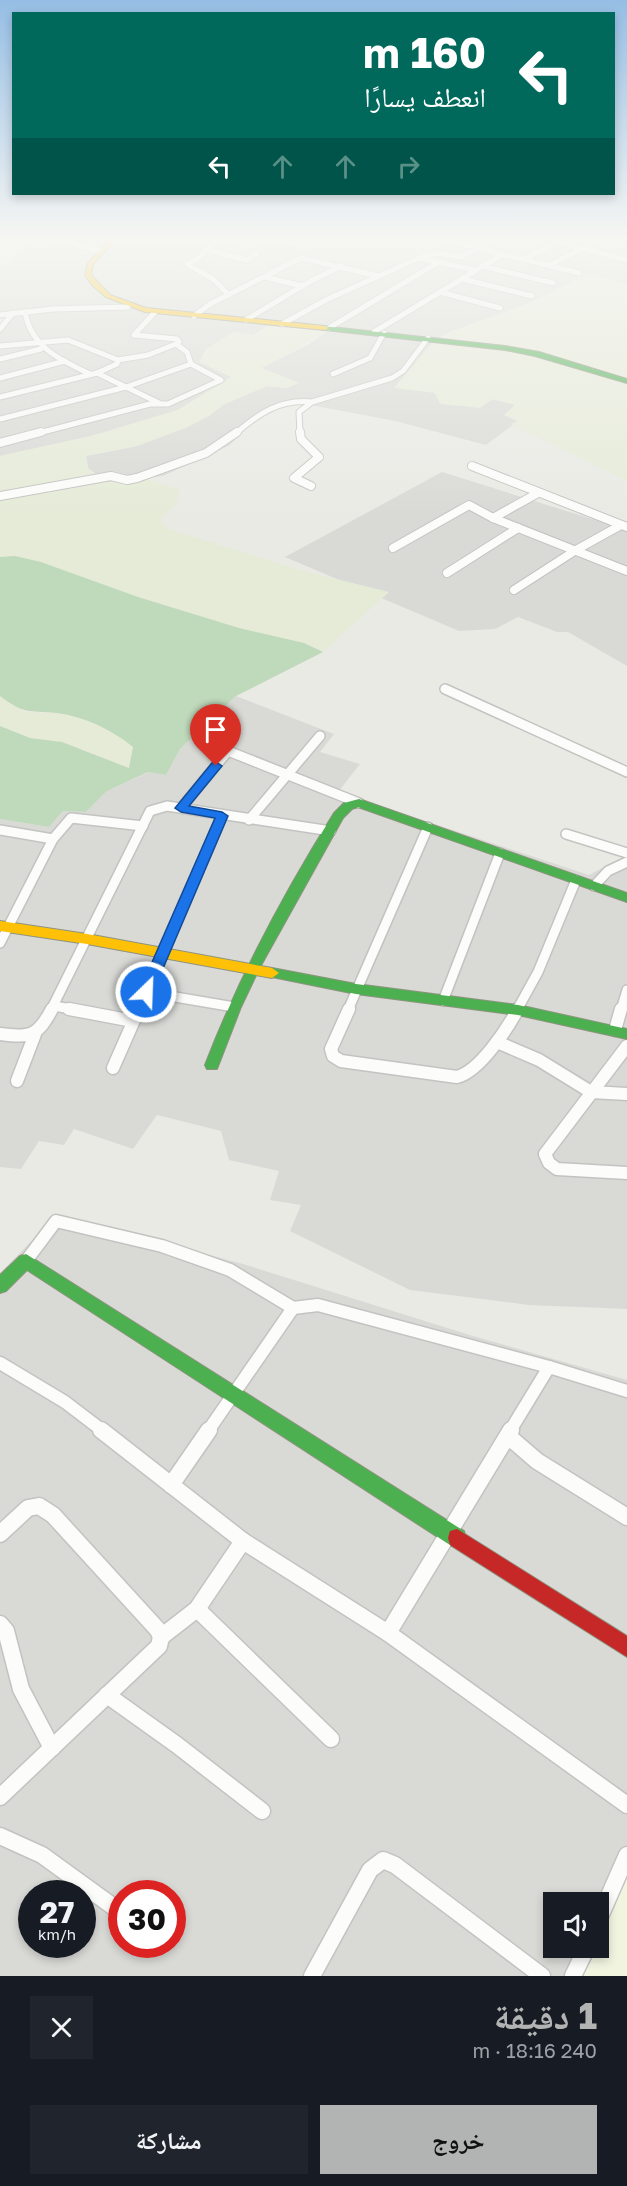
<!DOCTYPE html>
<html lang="ar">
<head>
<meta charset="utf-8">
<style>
	:root { --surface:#171b24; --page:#20242c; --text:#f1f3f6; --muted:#9ea1a6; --accent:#b2b3b3 }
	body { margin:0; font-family:"Golos Text","Noto Naskh Arabic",sans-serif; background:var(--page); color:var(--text); direction:rtl; height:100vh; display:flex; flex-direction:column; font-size:22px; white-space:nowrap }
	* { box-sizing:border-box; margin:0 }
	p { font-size:20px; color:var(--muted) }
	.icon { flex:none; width:33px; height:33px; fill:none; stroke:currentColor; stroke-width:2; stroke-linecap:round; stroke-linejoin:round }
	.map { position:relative; height:1976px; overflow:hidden; direction:ltr }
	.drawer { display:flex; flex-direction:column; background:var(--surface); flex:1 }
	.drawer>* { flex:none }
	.top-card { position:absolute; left:12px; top:12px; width:603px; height:183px; border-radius:0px; box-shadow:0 3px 9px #0003; direction:rtl; background:#00695c; color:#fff; overflow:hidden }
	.controls { position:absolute; left:543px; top:1892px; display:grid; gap:12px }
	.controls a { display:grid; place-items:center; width:66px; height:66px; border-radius:0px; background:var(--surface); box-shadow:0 3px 9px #0003; font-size:30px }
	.speed { position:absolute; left:18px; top:1880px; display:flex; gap:12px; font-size:30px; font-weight:700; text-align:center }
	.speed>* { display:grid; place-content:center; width:78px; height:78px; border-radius:50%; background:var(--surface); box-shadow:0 3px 9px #0003; line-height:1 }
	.speed small { font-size:15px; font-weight:400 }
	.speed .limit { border:9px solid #d22; background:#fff; color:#111 }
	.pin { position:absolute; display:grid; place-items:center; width:51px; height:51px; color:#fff; margin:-62px -26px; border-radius:50% 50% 50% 0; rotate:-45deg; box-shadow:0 0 6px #0007 }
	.pin .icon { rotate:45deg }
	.me { position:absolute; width:66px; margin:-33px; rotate:24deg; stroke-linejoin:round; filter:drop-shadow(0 0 4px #0008) }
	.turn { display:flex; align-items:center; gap:21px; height:126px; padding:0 30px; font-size:27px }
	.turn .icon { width:78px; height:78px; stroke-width:2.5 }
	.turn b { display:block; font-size:42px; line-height:51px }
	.lanes { display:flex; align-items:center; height:57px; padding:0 30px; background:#0003; justify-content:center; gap:30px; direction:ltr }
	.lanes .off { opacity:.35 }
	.round { display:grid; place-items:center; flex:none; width:63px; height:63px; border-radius:0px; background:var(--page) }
	.headline { display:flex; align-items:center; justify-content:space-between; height:102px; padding:0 30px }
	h1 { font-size:36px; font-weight:700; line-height:45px; color:var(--accent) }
	.button { display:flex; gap:12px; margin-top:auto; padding:12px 30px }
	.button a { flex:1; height:69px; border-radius:0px; background:var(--accent); color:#111; font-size:24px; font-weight:700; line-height:69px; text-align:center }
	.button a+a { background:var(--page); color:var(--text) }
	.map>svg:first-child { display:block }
	.residential { fill:#d9d9d6; fill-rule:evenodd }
	.education { fill:#f1f5e0 }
	.farmland { fill:#e6ebd8 }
	.forest { fill:#bfd9bb }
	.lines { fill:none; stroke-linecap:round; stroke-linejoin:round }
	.street-far4-casing { stroke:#c3c3c1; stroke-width:7 }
	.street-far3-casing { stroke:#c3c3c1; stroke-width:10 }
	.street-far2-casing { stroke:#c3c3c1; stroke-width:12 }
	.street-far1-casing { stroke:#c3c3c1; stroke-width:15 }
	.street-casing { stroke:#c3c3c1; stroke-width:19 }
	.fast-casing { stroke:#8d947e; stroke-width:2 }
	.slow-casing { stroke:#8d947e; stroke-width:2 }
	.jam-casing { stroke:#8d947e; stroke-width:2 }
	.street-far4 { stroke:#fcfcfb; stroke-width:5 }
	.street-far3 { stroke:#fcfcfb; stroke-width:8 }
	.street-far2 { stroke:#fcfcfb; stroke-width:9 }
	.street-far1 { stroke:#fcfcfb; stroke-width:12 }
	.street { stroke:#fcfcfb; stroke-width:16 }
	.fast { fill:#4caf50; fill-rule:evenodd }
	.slow { fill:#ffc107; fill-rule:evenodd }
	.jam { fill:#c62828; fill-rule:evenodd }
	.route { fill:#1a73e8; stroke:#114b97; stroke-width:1.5 }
</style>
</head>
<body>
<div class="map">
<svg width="627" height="1976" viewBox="0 0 627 1976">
	<rect width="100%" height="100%" fill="#eaeae5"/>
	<!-- residential -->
	<g class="residential">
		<polygon points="29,239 627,239 627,284 588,274 523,306 447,333 395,387 492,399 516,405 518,421 486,445 395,421 300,403 287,405 255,420 230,445 163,476 106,482 88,468 86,456 137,446 209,416 223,405 244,395 268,386 286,388 298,383 261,368 309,344 328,331 253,335 233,332 231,377 178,410 91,436 0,456 0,324 6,317 0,318 0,264 7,264"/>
		<polygon points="442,472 627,530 627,666 568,632 557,632 518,617 495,629 459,631 285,557"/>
		<polygon points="236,696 334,734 320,752 360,764 338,792 589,875 615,861 627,858 627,1309 529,1305 410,1290 290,1231 301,1205 270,1200 279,1171 229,1160 221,1131 157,1115 133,1149 74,1129 64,1145 39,1141 21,1169 0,1167 0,819 49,827 63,811 86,812 107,791 149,772 166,775 180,749"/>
		<path d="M58 1214 243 1264 473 1336 627 1380V1976H0V1273ZM32 1893H82V1944H32ZM122 1893H172V1944H122ZM554 1902H598V1947H554Z"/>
	</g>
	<!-- education -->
	<polygon class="education" points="627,1865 627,1976 580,1976 592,1947 598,1947 599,1932"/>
	<!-- farmland -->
	<g class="farmland">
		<polygon points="589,274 627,284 627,481 511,424 517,421 504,415 515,405 493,399 480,408 440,404 435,393 394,388 432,343 447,333 523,306"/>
		<polygon points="268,326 329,331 262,368 299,383 286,388 267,386 223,405 209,416 186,428 137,446 86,456 88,468 106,482 145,479 180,489 176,504 160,519 166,528 300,570 389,592 323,652 304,643 239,628 138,597 41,562 15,556 0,557 0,456 91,436 178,410 231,377 199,362 206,349 233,332 253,335"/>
		<polygon points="0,696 24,712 58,713 87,720 113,732 133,747 130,768 62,742 30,738 0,726"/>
	</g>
	<!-- forest -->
	<path class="forest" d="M15 556 41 562 138 597 239 628 304 643 323 652 236 696 180 749 166 775 148 772 107 791 86 812 63 811 49 827 0 819V726L30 738 62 742 129 768 133 747C111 729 85 717 57 713 28 710 25 715 0 696V557Z"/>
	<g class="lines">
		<!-- street-far4 casing -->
		<g class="street-far4-casing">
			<g id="street-far4">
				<polyline points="55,239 101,251"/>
				<polyline points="258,239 300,245"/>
				<polyline points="441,239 579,273"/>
				<polyline points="112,241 231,243 237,239"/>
				<polyline points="215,241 199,258 187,264 213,279 229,295"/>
				<polyline points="208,250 247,260 256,254"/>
				<polyline points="419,258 436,253 460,257 478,248"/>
				<polyline points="524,259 558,242 627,260"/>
				<polyline points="550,265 583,248"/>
				<polyline points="482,266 553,283"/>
				<polyline points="265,277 302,286"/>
				<polyline points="462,279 532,296"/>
				<polyline points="440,292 500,308"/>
				<path d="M25 312C31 347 60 360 90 374"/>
				<polyline points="0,315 53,309 128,307"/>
				<polyline points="194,316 210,304 301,258 378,276"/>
				<polyline points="246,320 309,282 341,266"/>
				<polyline points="282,324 328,299 419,258 475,270"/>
				<polyline points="329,328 437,263"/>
				<polyline points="0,329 13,313"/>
				<polyline points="374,332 503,254"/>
				<polyline points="0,346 68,340 118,360"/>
				<polyline points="0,359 41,349"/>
				<polyline points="97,373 159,403"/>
				<polyline points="333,374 370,358 384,333"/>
				<polyline points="0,378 65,361"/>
				<polyline points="0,397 97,373 117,364 118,360 148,355 176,344"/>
				<polyline points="0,419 126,387 191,364"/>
				<polyline points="35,434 150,404 168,404 221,380 191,364 187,352 176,344 179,342 177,339 134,335 155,312"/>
				<path d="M235 434C259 413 280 399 312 402"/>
				<polyline points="300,434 299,412 312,402 392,378 403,371 428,338"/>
			</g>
		</g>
		<!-- street-far3 casing -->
		<g class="street-far3-casing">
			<g id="street-far3">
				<polyline points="300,432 301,439 319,457 294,478 311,486"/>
				<polyline points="0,443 41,432"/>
				<polyline points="472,466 627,527"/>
				<polyline points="0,496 111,476 127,480 137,478 206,453 237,432"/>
				<polyline points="493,518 538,493"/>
				<polyline points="393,548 469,505 493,518 627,571"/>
				<polyline points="447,573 518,528"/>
				<polyline points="514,590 576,550 621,525"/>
			</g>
		</g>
		<!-- street-far2 casing -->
		<g class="street-far2-casing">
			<g id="street-far2">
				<polyline points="445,689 627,772"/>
				<polyline points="181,808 228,751 359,803"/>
				<polyline points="249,820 320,736"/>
				<polyline points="0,830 53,839 71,818 143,826"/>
				<polyline points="566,834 627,853"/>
				<polyline points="594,886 608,871 627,862"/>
				<polyline points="0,943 53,839"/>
				<polyline points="146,992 234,1007"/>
				<polyline points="443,1001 500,853"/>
				<polyline points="54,1006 77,1010"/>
				<polyline points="51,1010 150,811 167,806 331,831"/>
				<polyline points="138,1010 222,816"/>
				<polyline points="348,1010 428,827"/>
				<polyline points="517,1010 538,972 576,880"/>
				<polyline points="621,1010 627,990"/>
			</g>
		</g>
		<!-- street-far1 casing -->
		<g class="street-far1-casing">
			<g id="street-far1">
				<polyline points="69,1009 133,1021"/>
				<path d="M349 1009 331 1049 333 1056 341 1061 457 1077C480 1071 507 1029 518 1009"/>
				<polyline points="615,1030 621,1009"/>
				<path d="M0 1034C30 1038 38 1036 52 1009"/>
				<polyline points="497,1042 539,1060 591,1092 627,1094"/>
				<polyline points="627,1046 545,1154 549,1163 557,1169 627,1173"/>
				<polyline points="113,1068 139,1009"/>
				<polyline points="17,1081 35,1034"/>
				<polyline points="26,1261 56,1221 162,1246 230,1270 293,1308 208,1431"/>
				<polyline points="293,1308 318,1305 549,1367"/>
				<polyline points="0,1363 65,1402 103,1431"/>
				<polyline points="510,1431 549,1367 627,1391"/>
			</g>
		</g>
		<!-- street casing -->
		<g class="street-casing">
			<g id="street">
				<polyline points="101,1430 243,1541"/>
				<polyline points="511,1430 388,1633 627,1805"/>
				<polyline points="508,1436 537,1461 627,1517"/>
				<polyline points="171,1485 209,1430"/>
				<polyline points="0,1534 28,1508 39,1506 53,1515 158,1630 161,1637 159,1646 0,1797"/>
				<polyline points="197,1609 331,1739"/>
				<polyline points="0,1624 6,1631 21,1689 52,1748"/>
				<polyline points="161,1637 197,1609 243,1541 388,1633"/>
				<polyline points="107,1695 177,1745 262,1811"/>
				<polyline points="0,1836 42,1855 122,1913"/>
				<polyline points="598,1921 627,1855"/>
				<polyline points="312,1976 370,1870 383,1860 395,1865 542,1976"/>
				<polyline points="573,1976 587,1947"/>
			</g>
		</g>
		<!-- fast casing -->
		<g class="fast-casing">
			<g id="fast">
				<polygon points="322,326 505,346 539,352 627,379 627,383 535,356 505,350 325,330 322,330"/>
				<path d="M359 799 627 893V902L358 807 352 809 343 818 259 969 241 1007 217 1069H207L205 1065C239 977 284 893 334 813L344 803Z"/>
				<polygon points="272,968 356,984 518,1005 627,1029 627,1039 518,1015 356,994 267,976 265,973"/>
				<polygon points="26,1254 464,1531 466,1538 464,1545 457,1547 450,1545 27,1270 6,1291 0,1293 0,1275 20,1256"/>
			</g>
		</g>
		<!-- slow casing -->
		<g class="slow-casing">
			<g id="slow">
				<polygon points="110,239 117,239 93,264 91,275 110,295 146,308 325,326 329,328 325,330 145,312 106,297 92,285 85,275 88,263"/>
				<polygon points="0,921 87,934 272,968 279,973 272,978 87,944 0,931"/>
			</g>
		</g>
		<!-- jam casing -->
		<g class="jam-casing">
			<polygon id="jam" points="457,1529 627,1636 627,1657 450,1545 448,1538 450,1531"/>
		</g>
		<!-- street-far4 -->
		<use href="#street-far4" class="street-far4"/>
		<!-- street-far3 -->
		<use href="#street-far3" class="street-far3"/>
		<!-- street-far2 -->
		<use href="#street-far2" class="street-far2"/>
		<!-- street-far1 -->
		<use href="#street-far1" class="street-far1"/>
		<!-- street -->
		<use href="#street" class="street"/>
		<!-- fast -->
		<use href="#fast" class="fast"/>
		<!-- slow -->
		<use href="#slow" class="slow"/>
		<!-- jam -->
		<use href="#jam" class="jam"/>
	</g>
	<!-- sky -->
	<linearGradient id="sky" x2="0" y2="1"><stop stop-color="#95bee4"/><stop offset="0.46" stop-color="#f6f6f3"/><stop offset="1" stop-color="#f6f6f3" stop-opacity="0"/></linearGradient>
	<rect width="627" height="516" fill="url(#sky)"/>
	<!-- route -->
	<polygon class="route" points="216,762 222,766 189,806 222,812 228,816 153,992 151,995 141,995 139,992 215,818 181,812 175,808 212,763"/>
</svg>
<div class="controls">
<a><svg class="icon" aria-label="sound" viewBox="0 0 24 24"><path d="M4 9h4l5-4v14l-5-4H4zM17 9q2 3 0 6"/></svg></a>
</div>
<div class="speed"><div>27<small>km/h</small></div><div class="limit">30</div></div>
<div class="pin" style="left:216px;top:766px;background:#d93025"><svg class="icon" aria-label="arrive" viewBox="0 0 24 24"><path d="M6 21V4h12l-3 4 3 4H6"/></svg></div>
<svg class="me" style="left:146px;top:992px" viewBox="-20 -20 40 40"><circle r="17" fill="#1a73e8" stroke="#fff" stroke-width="3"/><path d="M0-11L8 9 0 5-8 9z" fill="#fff"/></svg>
<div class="top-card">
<div class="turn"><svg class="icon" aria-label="left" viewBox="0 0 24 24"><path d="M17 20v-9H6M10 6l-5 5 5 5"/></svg><div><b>160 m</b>انعطف يسارًا</div></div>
<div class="lanes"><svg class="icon" aria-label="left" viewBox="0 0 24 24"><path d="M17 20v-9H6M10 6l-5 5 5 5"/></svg><svg class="icon off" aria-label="ahead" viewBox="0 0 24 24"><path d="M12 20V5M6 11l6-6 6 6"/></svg><svg class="icon off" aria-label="ahead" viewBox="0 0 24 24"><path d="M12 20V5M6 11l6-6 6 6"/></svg><svg class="icon off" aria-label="right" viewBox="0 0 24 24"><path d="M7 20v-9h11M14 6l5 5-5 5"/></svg></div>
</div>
</div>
<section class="drawer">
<div class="headline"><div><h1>1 دقيقة</h1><p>240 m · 18:16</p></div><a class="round"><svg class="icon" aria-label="close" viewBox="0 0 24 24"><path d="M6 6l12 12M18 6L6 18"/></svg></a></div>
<div class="button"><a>خروج</a><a>مشاركة</a></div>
</section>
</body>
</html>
